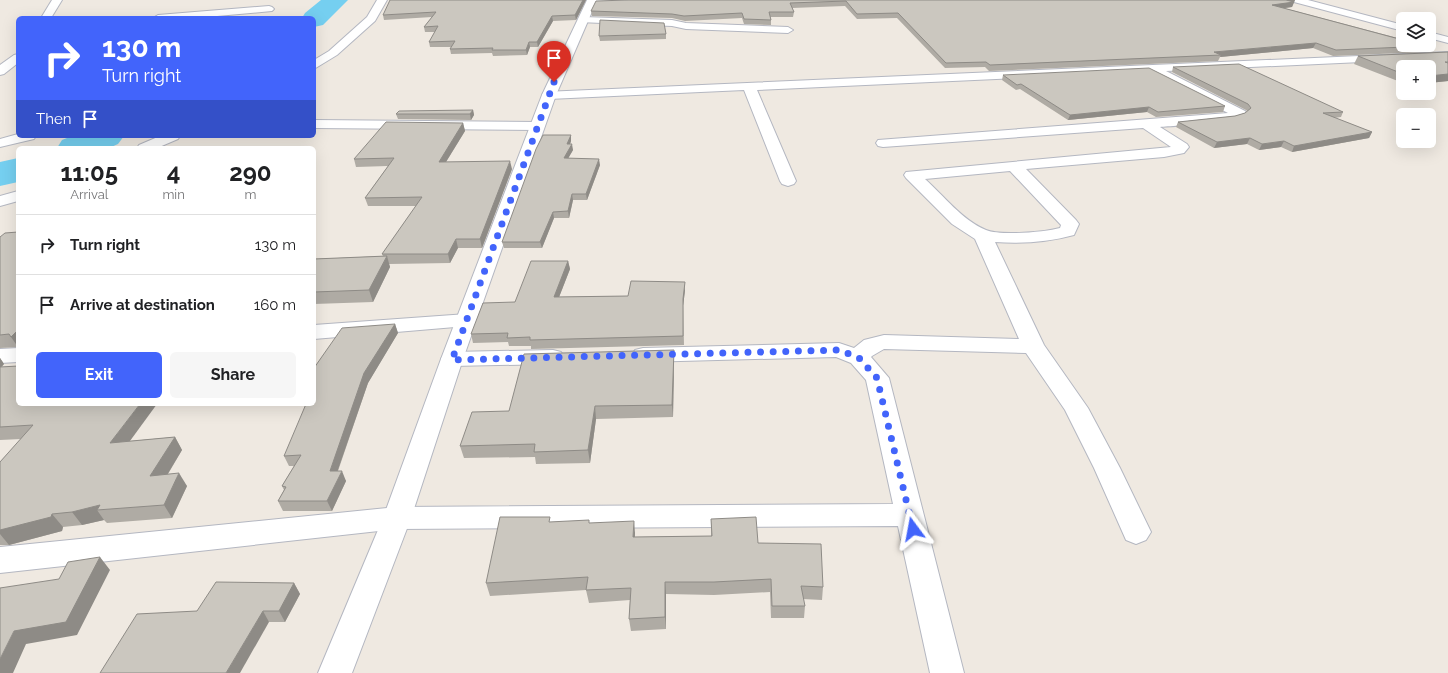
<!DOCTYPE html>
<html lang="en">
<head>
<meta charset="utf-8">
<style>
	:root { --surface:#fff; --page:#f6f6f6; --text:#202124; --muted:#757577; --line:#e0e0e0; --accent:#4264fb }
	body { margin:0; font-family:Raleway,sans-serif; background:var(--page); color:var(--text); height:100vh; display:flex; flex-direction:column; font-size:15px; white-space:nowrap }
	* { box-sizing:border-box; margin:0 }
	p { font-size:13px; color:var(--muted) }
	.icon { flex:none; width:22px; height:22px; fill:none; stroke:currentColor; stroke-width:2; stroke-linecap:round; stroke-linejoin:round }
	.map { position:relative; flex:1; overflow:hidden }
	.side { position:absolute; left:16px; top:146px; width:300px; height:260px; display:flex; flex-direction:column; background:var(--surface); border-radius:6px; box-shadow:0 4px 16px #0002 }
	.side>* { flex:none }
	.top-card { position:absolute; left:16px; top:16px; width:300px; height:122px; border-radius:6px; box-shadow:0 4px 16px #0002; background:#4264fb; color:#fff; overflow:hidden }
	.controls { position:absolute; left:1396px; top:12px; display:grid; gap:8px }
	.controls a { display:grid; place-items:center; width:40px; height:40px; border-radius:6px; background:var(--surface); box-shadow:0 4px 16px #0002; font-size:20px }
	.pin { position:absolute; display:grid; place-items:center; width:34px; height:34px; color:#fff; margin:-41px -17px; border-radius:50% 50% 50% 0; rotate:-45deg; box-shadow:0 0 4px #0007 }
	.pin .icon { rotate:45deg }
	.me { position:absolute; width:44px; margin:-22px; rotate:347deg; stroke-linejoin:round; filter:drop-shadow(0 0 3px #0008) }
	.turn { display:flex; align-items:center; gap:14px; height:84px; padding:0 20px; font-size:18px }
	.turn .icon { width:52px; height:52px; stroke-width:2.5 }
	.turn b { display:block; font-size:28px; line-height:34px }
	.then { display:flex; align-items:center; height:38px; padding:0 20px; background:#0003; gap:8px; font-size:15px }
	.eta { display:flex; justify-content:space-evenly; align-items:center; height:68px; text-align:center }
	.eta b { font-size:24px; font-weight:700; line-height:28px }
	.cta { display:flex; gap:8px; margin-top:auto; padding:8px 20px }
	.cta a { flex:1; height:46px; border-radius:6px; background:var(--accent); color:#fff; font-size:16px; font-weight:700; line-height:46px; text-align:center }
	.cta a+a { background:var(--page); color:var(--text) }
	ul { padding:0; list-style:none }
	li { display:flex; align-items:center; gap:12px; height:60px; padding:0 20px; border-top:1px solid var(--line) }
	li div { flex:1 }
	li b { display:block; font-size:15px }
	li em { font-style:normal }
	.map>svg:first-child { display:block }
	.lines { fill:none; stroke-linecap:round; stroke-linejoin:round }
	.river { fill:#75cff0; fill-rule:evenodd }
	.street-casing { stroke:#b4b7c1; stroke-width:2 }
	.secondary-casing { stroke:#b4b7c1; stroke-width:2 }
	.street { fill:#fff; fill-rule:evenodd }
	.secondary { fill:#fff; fill-rule:evenodd }
	.wall { fill:#afaba4 }
	.shaded-wall { fill:#8e8b86 }
	.building { fill:#cbc7bf; stroke:#8e8b86 }
	.route { stroke:#4264fb; stroke-width:7; stroke-dasharray:0 12.6 }
</style>
</head>
<body>
<div class="map">
<svg width="1448" height="673" viewBox="0 0 1448 673">
	<rect width="100%" height="100%" fill="#efe9e1"/>
	<g class="lines">
		<!-- river -->
		<g class="river">
			<polygon points="321,0 348,0 323,25 314,27 314,18 302,18 305,13"/>
			<polygon points="72,136 124,136 118,144 109,148 57,148 62,140"/>
			<polygon points="18,158 18,182 0,186 0,162"/>
		</g>
		<!-- street casing -->
		<g class="street-casing">
			<g id="street">
				<polygon points="52,0 62,0 51,18 41,18"/>
				<polygon points="377,0 387,0 375,21 337,55 314,69 314,60 329,51 367,17"/>
				<polygon points="587,0 643,0 638,3 591,4 588,3"/>
				<polygon points="1292,0 1308,0 1403,25 1403,31 1294,2"/>
				<polygon points="269,6 272,7 274,9 272,11 195,18 153,18 158,15"/>
				<polygon points="583,17 672,20 686,23 788,27 793,30 788,33 686,29 672,26 579,22 578,20 579,18"/>
				<polygon points="1429,32 1448,37 1448,43 1429,38"/>
				<path d="M1448 52V58L1166 71 1245 111 1247 114C1240 125 1176 125 1160 127L1187 144 1189 147 1184 153 1164 157 1026 169 1076 220 1079 224 1074 235C1048 242 1023 244 995 242L1044 345 1088 408 1120 468 1151 532 1146 540 1136 544 1126 540 1094 468 1065 410 1026 353 884 349 872 356 871 357 889 378 964 673H930L898 526 397 529 0 573V547L397 507 893 504 866 380 851 363 836 357 643 362 635 360 632 355 635 350 643 348 839 343 854 348 864 340 884 335 1019 339 975 239 952 224 906 178 904 175 906 172 1171 147 1143 128 883 147 878 146 876 143 878 140 1228 113 1148 72 757 90 796 181 794 184 788 186 782 184 780 181 744 90 549 99 544 98 542 95 544 92ZM1010 171 1061 225 1060 228C1046 232 1000 236 986 230 962 220 944 196 925 179Z"/>
				<polygon points="18,54 18,63 4,74 0,75 0,65 14,55"/>
				<polygon points="314,120 537,122 542,123 544,126 542,129 537,130 314,128"/>
				<polygon points="18,134 18,136 36,136 34,139 0,147 0,139"/>
				<polygon points="160,136 180,136 178,139 157,148 137,148 139,145"/>
				<polygon points="18,191 18,201 0,206 0,196"/>
				<polygon points="467,314 475,315 478,320 475,325 467,326 314,339 314,325"/>
				<polygon points="18,348 18,362 0,363 0,349"/>
				<polygon points="553,350 561,352 564,357 561,362 553,364 452,366 444,364 441,359 444,354 452,352"/>
			</g>
		</g>
		<!-- secondary casing -->
		<g class="secondary-casing">
			<polygon id="secondary" points="587,0 597,0 556,95 463,359 411,518 352,673 318,673 383,518 441,359 542,95"/>
		</g>
		<!-- street -->
		<use href="#street" class="street"/>
		<!-- secondary -->
		<use href="#secondary" class="secondary"/>
	</g>
	<!-- wall -->
	<g class="wall">
		<polygon points="586,0 576,20 553,21 538,47 530,47 527,55 493,56 492,53 451,54 450,49 451,47 430,47 429,42 435,32 425,32 424,27 432,17 384,20 383,15"/>
		<polygon points="628,0 1295,0 1292,7 1284,8 1428,46 1425,52 1333,56 1313,48 1220,57 1218,61 989,71 985,67 945,68 897,18 857,19 845,6 792,8 794,12 793,17 770,17 771,20 771,25 744,24 742,18 685,21 672,18 592,16 591,11"/>
		<polygon points="666,34 666,39 600,41 599,36"/>
		<polygon points="1448,52 1448,81 1429,83 1429,67 1403,67 1403,83 1354,64 1358,56"/>
		<polygon points="1173,67 1343,112 1341,117 1334,118 1372,132 1369,138 1292,152 1281,147 1259,150 1247,144 1214,148 1176,127 1178,122 1235,116 1245,113 1247,111 1246,110 1172,72"/>
		<polygon points="1003,75 1225,106 1223,112 1156,117 1147,112 1068,120 1020,89 1016,90 1002,80"/>
		<polygon points="473,110 474,115 471,120 398,119 396,114"/>
		<polygon points="463,123 465,131 446,162 512,169 482,248 458,248 450,263 389,264 390,267 373,302 314,304 314,259 383,256 382,254 416,206 368,206 365,198 388,166 356,167 354,159"/>
		<polygon points="571,135 571,141 570,144 573,150 568,158 600,165 587,200 573,200 569,218 554,218 542,248 504,248 502,242"/>
		<polygon points="0,237 17,347 0,348"/>
		<polygon points="568,261 570,269 559,297 628,296 685,290 683,307 684,345 531,349 531,346 509,346 508,342 473,343 471,334 515,302"/>
		<polygon points="395,324 398,333 368,383 338,471 346,481 332,511 283,511 278,501 284,490 282,486 294,466 289,466 284,456"/>
		<polygon points="0,358 4,364 2,367 130,441 175,437 182,450 168,474 187,486 172,518 107,523 104,520 82,525 63,527 62,531 9,545 0,545 0,462 21,439 0,440"/>
		<polygon points="674,362 673,417 596,419 590,463 536,464 535,457 464,458 460,446 509,411"/>
		<polygon points="711,519 758,543 823,587 822,600 803,599 805,606 804,618 771,618 770,592 714,595 666,594 666,629 631,631 629,619 630,600 589,603 586,590 490,596 486,583 551,522 589,523 635,533 635,537 711,536"/>
		<polygon points="294,583 300,594 285,622 269,622 197,611"/>
	</g>
	<!-- shaded-wall -->
	<g class="shaded-wall">
		<polygon points="583,0 586,0 576,20 575,15"/>
		<polygon points="1286,0 1295,0 1292,7 1270,10 1272,5"/>
		<polygon points="552,16 553,21 538,47 537,42"/>
		<polygon points="529,42 530,47 527,55 526,50"/>
		<polygon points="1316,43 1313,48 1220,57 1221,55 1214,52"/>
		<polygon points="1448,74 1448,81 1429,83 1429,76"/>
		<polygon points="1149,107 1147,112 1068,120 1070,115"/>
		<polygon points="473,110 474,115 471,120 470,114"/>
		<polygon points="463,123 465,131 441,170 439,162"/>
		<polygon points="1372,132 1369,138 1292,152 1294,146"/>
		<polygon points="571,135 571,141 568,150 567,144"/>
		<polygon points="1250,138 1247,144 1214,148 1217,142"/>
		<polygon points="1284,141 1281,147 1259,150 1262,144"/>
		<polygon points="572,144 573,150 565,164 564,158"/>
		<polygon points="599,159 600,165 587,200 586,194"/>
		<polygon points="510,161 512,169 482,248 480,239"/>
		<polygon points="572,194 573,200 569,218 568,211"/>
		<polygon points="553,212 554,218 542,248 540,242"/>
		<polygon points="456,239 458,248 450,263 448,254"/>
		<polygon points="387,256 390,267 373,302 369,290"/>
		<polygon points="568,261 570,269 556,305 554,297"/>
		<polygon points="685,282 685,290 683,307 684,345 683,299"/>
		<polygon points="395,324 398,333 368,383 334,481 330,471 364,373"/>
		<polygon points="18,330 18,347 11,337"/>
		<polygon points="674,350 674,362 673,417 672,405"/>
		<polygon points="0,358 4,364 0,368"/>
		<polygon points="140,404 157,404 119,456 110,443"/>
		<polygon points="595,406 596,419 590,463 588,450"/>
		<polygon points="175,437 182,450 158,490 150,476"/>
		<polygon points="342,471 346,481 332,511 327,501"/>
		<polygon points="179,473 187,486 172,518 164,505"/>
		<polygon points="100,505 97,510 104,520 82,525 72,512"/>
		<polygon points="52,514 63,527 62,531 9,545 0,534 0,530"/>
		<polygon points="634,521 635,533 634,549 633,537"/>
		<polygon points="100,557 110,570 77,635 26,644 13,673 0,673 0,659 14,631"/>
		<polygon points="665,582 666,594 666,629 665,617"/>
		<polygon points="294,583 300,594 285,622 279,611"/>
		<polygon points="263,611 269,622 240,673 226,673"/>
	</g>
	<!-- building -->
	<g class="building">
		<polygon points="390,0 583,0 575,15 552,16 537,42 529,42 526,50 492,50 493,48 450,49 455,41 429,42 438,26 424,27 436,12 383,15"/>
		<polygon points="628,0 1286,0 1294,2 1272,5 1403,40 1403,45 1423,45 1428,46 1336,50 1316,43 1214,52 1221,55 990,65 986,62 946,63 898,13 857,14 846,1 790,3 794,12 769,12 771,20 744,19 742,13 684,16 672,14 591,11 596,1"/>
		<polygon points="600,20 664,23 666,34 599,36"/>
		<polygon points="1448,52 1448,62 1445,62 1448,63 1448,74 1429,76 1429,67 1403,67 1403,74 1358,56"/>
		<polygon points="1239,64 1343,112 1323,113 1372,132 1294,146 1284,141 1262,144 1250,138 1217,142 1178,122 1235,116 1245,113 1251,108 1248,104 1173,67"/>
		<polygon points="1149,68 1225,106 1158,112 1149,107 1070,115 1021,84 1017,85 1003,75"/>
		<polygon points="473,110 470,114 396,114 399,111"/>
		<polygon points="386,122 463,123 439,162 510,161 480,239 456,239 448,254 382,254 422,197 365,198 394,158 354,159"/>
		<polygon points="543,135 571,135 567,144 572,144 564,158 599,159 586,194 572,194 568,211 553,212 540,242 502,242 536,149"/>
		<polygon points="18,232 18,330 11,337 9,334 0,335 0,237 5,233"/>
		<polygon points="387,256 369,290 314,292 314,259"/>
		<polygon points="531,261 568,261 554,297 628,296 631,281 685,282 683,299 683,336 530,340 530,337 507,338 508,333 471,334 483,303 515,302"/>
		<polygon points="395,324 364,373 330,471 342,471 327,501 278,501 286,487 282,486 301,455 284,456 306,404 314,404 314,368 342,328"/>
		<polygon points="674,350 672,405 595,406 588,450 534,452 535,444 460,446 472,412 509,411 524,354"/>
		<polygon points="18,366 18,404 140,404 110,443 175,437 150,476 179,473 164,505 97,510 100,505 72,512 52,514 51,517 0,530 0,462 33,425 0,427 0,367"/>
		<polygon points="500,517 550,517 549,522 589,520 589,523 634,521 633,537 712,536 711,519 756,517 758,543 821,544 823,587 801,586 805,606 772,606 771,579 714,582 665,582 665,617 629,619 631,588 586,590 588,577 486,583"/>
		<polygon points="100,557 66,622 14,631 0,659 0,588 59,579 68,562"/>
		<polygon points="216,582 294,583 279,611 263,611 226,673 100,673 137,614 197,611"/>
	</g>
	<g class="lines">
		<!-- route -->
		<polyline class="route" points="554,82 452,360 839,350 859,358 877,378 913,529"/>
	</g>
</svg>
<div class="controls">
<a><svg class="icon" aria-label="layers" viewBox="0 0 24 24"><path d="M12 4l9 5-9 5-9-5zM3 14l9 5 9-5"/></svg></a>
<a>+</a>
<a>−</a>
</div>
<div class="pin" style="left:554px;top:82px;background:#d93025"><svg class="icon" aria-label="arrive" viewBox="0 0 24 24"><path d="M6 21V4h12l-3 4 3 4H6"/></svg></div>
<svg class="me" style="left:913px;top:529px" viewBox="-20 -20 40 40"><path d="M0-17L14 15 0 8-14 15z" fill="#4264fb" stroke="#fff" stroke-width="4"/></svg>
<div class="top-card">
<div class="turn"><svg class="icon" aria-label="right" viewBox="0 0 24 24"><path d="M7 20v-9h11M14 6l5 5-5 5"/></svg><div><b>130 m</b>Turn right</div></div>
<div class="then">Then<svg class="icon" aria-label="arrive" viewBox="0 0 24 24"><path d="M6 21V4h12l-3 4 3 4H6"/></svg></div>
</div>
<section class="side">
<div class="eta">
<div><b>11:05</b><p>Arrival</p></div>
<div><b>4</b><p>min</p></div>
<div><b>290</b><p>m</p></div>
</div>
<ul>
<li><svg class="icon" aria-label="right" viewBox="0 0 24 24"><path d="M7 20v-9h11M14 6l5 5-5 5"/></svg><div><b>Turn right</b></div><em>130 m</em></li>
<li><svg class="icon" aria-label="arrive" viewBox="0 0 24 24"><path d="M6 21V4h12l-3 4 3 4H6"/></svg><div><b>Arrive at destination</b></div><em>160 m</em></li>
</ul>
<div class="cta"><a>Exit</a><a>Share</a></div>
</section>
</div>
</body>
</html>
